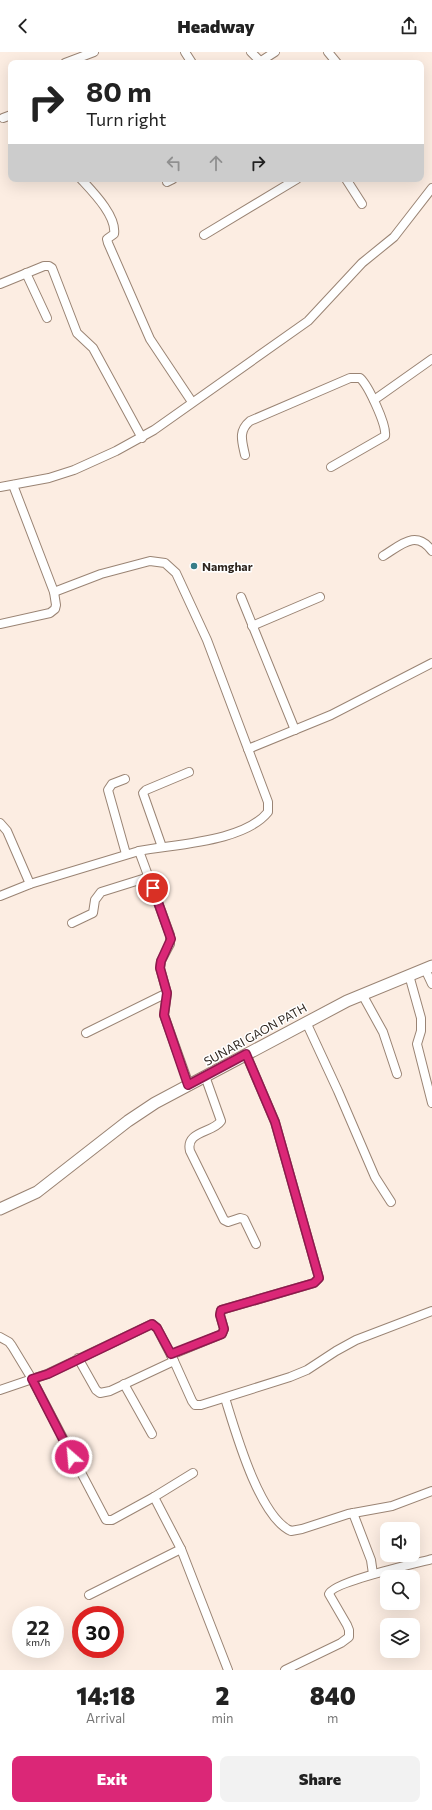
<!DOCTYPE html>
<html lang="en">
<head>
<meta charset="utf-8">
<style>
	:root { --surface:#fff; --page:#f2f2f2; --text:#222; --muted:#767676; --accent:#db2777 }
	body { margin:0; font-family:Commissioner,sans-serif; background:var(--page); color:var(--text); height:100vh; display:flex; flex-direction:column; font-size:15px; white-space:nowrap }
	* { box-sizing:border-box; margin:0 }
	p { font-size:13px; color:var(--muted) }
	.icon { flex:none; width:22px; height:22px; fill:none; stroke:currentColor; stroke-width:2; stroke-linecap:round; stroke-linejoin:round }
	.map { position:relative; height:1618px; overflow:hidden }
	.side { display:flex; flex-direction:column; background:var(--surface); flex:1 }
	.side>* { flex:none }
	.hud { position:absolute; left:8px; top:8px; width:416px; height:122px; border-radius:8px; box-shadow:0 4px 16px #0002; background:#fff; color:var(--text); overflow:hidden }
	.buttons { position:absolute; left:380px; top:1470px; display:grid; gap:8px }
	.buttons a { display:grid; place-items:center; width:40px; height:40px; border-radius:8px; background:var(--surface); box-shadow:0 4px 16px #0002; font-size:20px }
	.speed { position:absolute; left:12px; top:1554px; display:flex; gap:8px; font-size:20px; font-weight:700; text-align:center }
	.speed>* { display:grid; place-content:center; width:52px; height:52px; border-radius:50%; background:var(--surface); box-shadow:0 4px 16px #0002; line-height:1 }
	.speed small { font-size:10px; font-weight:400 }
	.speed .limit { border:6px solid #d22; background:#fff; color:#111 }
	.pin { position:absolute; display:grid; place-items:center; width:34px; height:34px; color:#fff; margin:-17px; border:2px solid #fff; border-radius:50%; box-shadow:0 1px 4px #0007 }
	.me { position:absolute; width:44px; margin:-22px; rotate:333deg; stroke-linejoin:round; filter:drop-shadow(0 0 3px #0008) }
	.turn { display:flex; align-items:center; gap:14px; height:84px; padding:0 12px; font-size:18px }
	.turn .icon { width:52px; height:52px; stroke-width:2.5 }
	.turn b { display:block; font-size:28px; line-height:34px }
	.lanes { display:flex; align-items:center; height:38px; padding:0 12px; background:#0003; justify-content:center; gap:20px; direction:ltr }
	.lanes .off { opacity:.35 }
	.eta { display:flex; justify-content:space-evenly; align-items:center; height:68px; text-align:center }
	.eta b { font-size:24px; font-weight:800; line-height:28px }
	.cta { display:flex; gap:8px; margin-top:auto; padding:8px 12px }
	.cta a { flex:1; height:46px; border-radius:8px; background:var(--accent); color:#fff; font-size:16px; font-weight:800; line-height:46px; text-align:center }
	.cta a+a { background:var(--page); color:var(--text) }
	header { display:flex; justify-content:space-between; align-items:center; height:52px; padding:0 12px; background:var(--surface); font-size:18px; font-weight:800 }
	.map>svg:first-child { display:block }
	.lines { fill:none; stroke-linecap:round; stroke-linejoin:round }
	.street-casing { stroke:#9a8474; stroke-width:10 }
	.secondary-casing { stroke:#9a8474; stroke-width:13 }
	.street { stroke:#fff; stroke-width:8 }
	.secondary { stroke:#fff; stroke-width:11 }
	.route-casing { stroke:#8e194d; stroke-width:10 }
	.route { stroke:#db2777; stroke-width:7 }
	.poi-dot { fill:#367d88; stroke:#fff; stroke-width:1.5 }
	.labels { text-anchor:middle; dominant-baseline:central; stroke-width:3; stroke-linejoin:round; paint-order:stroke }
	.poi-label { font-size:12px; font-weight:bold; fill:#2e251e; stroke:#fff; text-anchor:start }
	.street-label { font-size:12px; fill:#2e251e; stroke:#fff }
</style>
</head>
<body>
<header><svg class="icon" aria-label="back" viewBox="0 0 24 24"><path d="M15 5l-7 7 7 7"/></svg>Headway<svg class="icon" aria-label="share" viewBox="0 0 24 24"><path d="M12 15V3M7 8l5-5 5 5M5 13v7h14v-7"/></svg></header>
<div class="map">
<svg width="432" height="1618" viewBox="0 0 432 1618">
	<rect width="100%" height="100%" fill="#fcede2"/>
	<g class="lines">
		<!-- street casing -->
		<g class="street-casing">
			<g id="street">
				<polyline points="185,0 192,11"/>
				<polyline points="251,0 260,9"/>
				<polyline points="328,0 337,11"/>
				<polyline points="65,11 94,0"/>
				<polyline points="258,11 275,0"/>
				<polyline points="3,66 11,63"/>
				<path d="M81 127C92 139 117 164 114 182L107 187 108 191 150 287 192 350"/>
				<polyline points="346,127 362,152"/>
				<polyline points="167,130 173,127"/>
				<polyline points="204,183 297,127"/>
				<polyline points="26,221 47,266"/>
				<polyline points="0,232 44,214 49,214 52,216 77,281 93,296 142,386"/>
				<polyline points="374,348 432,307"/>
				<path d="M245 403C242 389 238 379 250 369L350 326H360C368 333 387 373 385 384L331 415"/>
				<polyline points="0,435 49,426 74,418 116,399 154,378 308,269 362,211 394,185 432,136"/>
				<path d="M383 504C401 493 416 477 432 499"/>
				<path d="M54 540 101 522 150 509 165 511 176 521 207 588 268 750V760C244 790 175 792 139 799L170 883V892L161 909 160 916 167 941 164 963 189 1033"/>
				<polyline points="241,545 295,678"/>
				<polyline points="0,572 50,561 55,557 56,553 54,540 13,433"/>
				<polyline points="252,574 320,545"/>
				<polyline points="248,697 331,663 432,611"/>
				<polyline points="125,727 112,732 108,738 126,802"/>
				<polyline points="0,771 7,779 30,832"/>
				<polyline points="162,795 143,741 146,738 189,720"/>
				<polyline points="0,844 30,832 139,799"/>
				<polyline points="72,871 93,861 95,848 101,840 149,825"/>
				<polyline points="425,917 432,932"/>
				<polyline points="409,923 421,966 421,979 417,992 432,1051"/>
				<polyline points="362,942 383,980 397,1022"/>
				<polyline points="306,970 338,1039 375,1125 391,1150"/>
				<polyline points="86,981 167,941"/>
				<path d="M205 1024 221 1069C213 1081 185 1079 190 1099L224 1168 228 1170 240 1166 244 1167 256 1192"/>
				<polyline points="0,1285 9,1290 12,1294 32,1327 106,1468 112,1468 154,1445 181,1497 228,1618"/>
				<polyline points="171,1303 222,1282 224,1277 220,1263 221,1258 314,1231 319,1226 275,1070 246,1002"/>
				<polyline points="78,1306 96,1338 100,1341 110,1339 174,1309"/>
				<polyline points="124,1332 152,1382"/>
				<polyline points="0,1338 47,1322 152,1272 157,1276 174,1309 192,1349 195,1353 201,1353 290,1325 307,1318 336,1299 356,1288 432,1259"/>
				<path d="M225 1346C235 1378 259 1465 291 1479L302 1477 348 1462 392 1454 432 1439"/>
				<polyline points="154,1445 193,1421"/>
				<polyline points="353,1461 371,1508 373,1522"/>
				<polyline points="89,1543 181,1497"/>
				<path d="M285 1618 341 1591 349 1585V1578L347 1573 329 1542C332 1530 417 1511 432 1507"/>
			</g>
		</g>
		<!-- secondary casing -->
		<g class="secondary-casing">
			<polyline id="secondary" points="0,1157 37,1140 128,1069 155,1051 347,949 432,914"/>
		</g>
		<!-- street -->
		<use href="#street" class="street"/>
		<!-- secondary -->
		<use href="#secondary" class="secondary"/>
	</g>
	<g class="lines">
		<!-- route casing -->
		<g class="route-casing">
			<polyline id="route" points="72,1405 32,1327 48,1322 152,1272 157,1276 171,1302 222,1282 224,1277 220,1263 221,1258 314,1231 319,1226 275,1070 246,1002 188,1033 164,963 167,941 160,916 161,909 171,887 153,836"/>
		</g>
		<!-- route -->
		<use href="#route" class="route"/>
	</g>
	<!-- markers -->
	<circle class="poi-dot" cx="194" cy="514" r="4"/>
	<g class="labels">
		<!-- poi labels -->
		<g class="poi-label">
			<text x="202" y="514">Namghar</text>
		</g>
		<!-- street labels -->
		<g class="street-label">
			<text transform="translate(255 982) rotate(-29)">SUNARI GAON PATH</text>
		</g>
	</g>
</svg>
<div class="buttons">
<a><svg class="icon" aria-label="sound" viewBox="0 0 24 24"><path d="M4 9h4l5-4v14l-5-4H4zM17 9q2 3 0 6"/></svg></a>
<a><svg class="icon" aria-label="search" viewBox="0 0 24 24"><circle cx="10" cy="10" r="6"/><path d="M15 15l6 6"/></svg></a>
<a><svg class="icon" aria-label="layers" viewBox="0 0 24 24"><path d="M12 4l9 5-9 5-9-5zM3 14l9 5 9-5"/></svg></a>
</div>
<div class="speed"><div>22<small>km/h</small></div><div class="limit">30</div></div>
<div class="pin" style="left:153px;top:836px;background:#d93025"><svg class="icon" aria-label="arrive" viewBox="0 0 24 24"><path d="M6 21V4h12l-3 4 3 4H6"/></svg></div>
<svg class="me" style="left:72px;top:1405px" viewBox="-20 -20 40 40"><circle r="17" fill="#db2777" stroke="#fff" stroke-width="3"/><path d="M0-11L8 9 0 5-8 9z" fill="#fff"/></svg>
<div class="hud">
<div class="turn"><svg class="icon" aria-label="right" viewBox="0 0 24 24"><path d="M7 20v-9h11M14 6l5 5-5 5"/></svg><div><b>80 m</b>Turn right</div></div>
<div class="lanes"><svg class="icon off" aria-label="left" viewBox="0 0 24 24"><path d="M17 20v-9H6M10 6l-5 5 5 5"/></svg><svg class="icon off" aria-label="ahead" viewBox="0 0 24 24"><path d="M12 20V5M6 11l6-6 6 6"/></svg><svg class="icon" aria-label="right" viewBox="0 0 24 24"><path d="M7 20v-9h11M14 6l5 5-5 5"/></svg></div>
</div>
</div>
<section class="side">
<div class="eta">
<div><b>14:18</b><p>Arrival</p></div>
<div><b>2</b><p>min</p></div>
<div><b>840</b><p>m</p></div>
</div>
<div class="cta"><a>Exit</a><a>Share</a></div>
</section>
</body>
</html>
